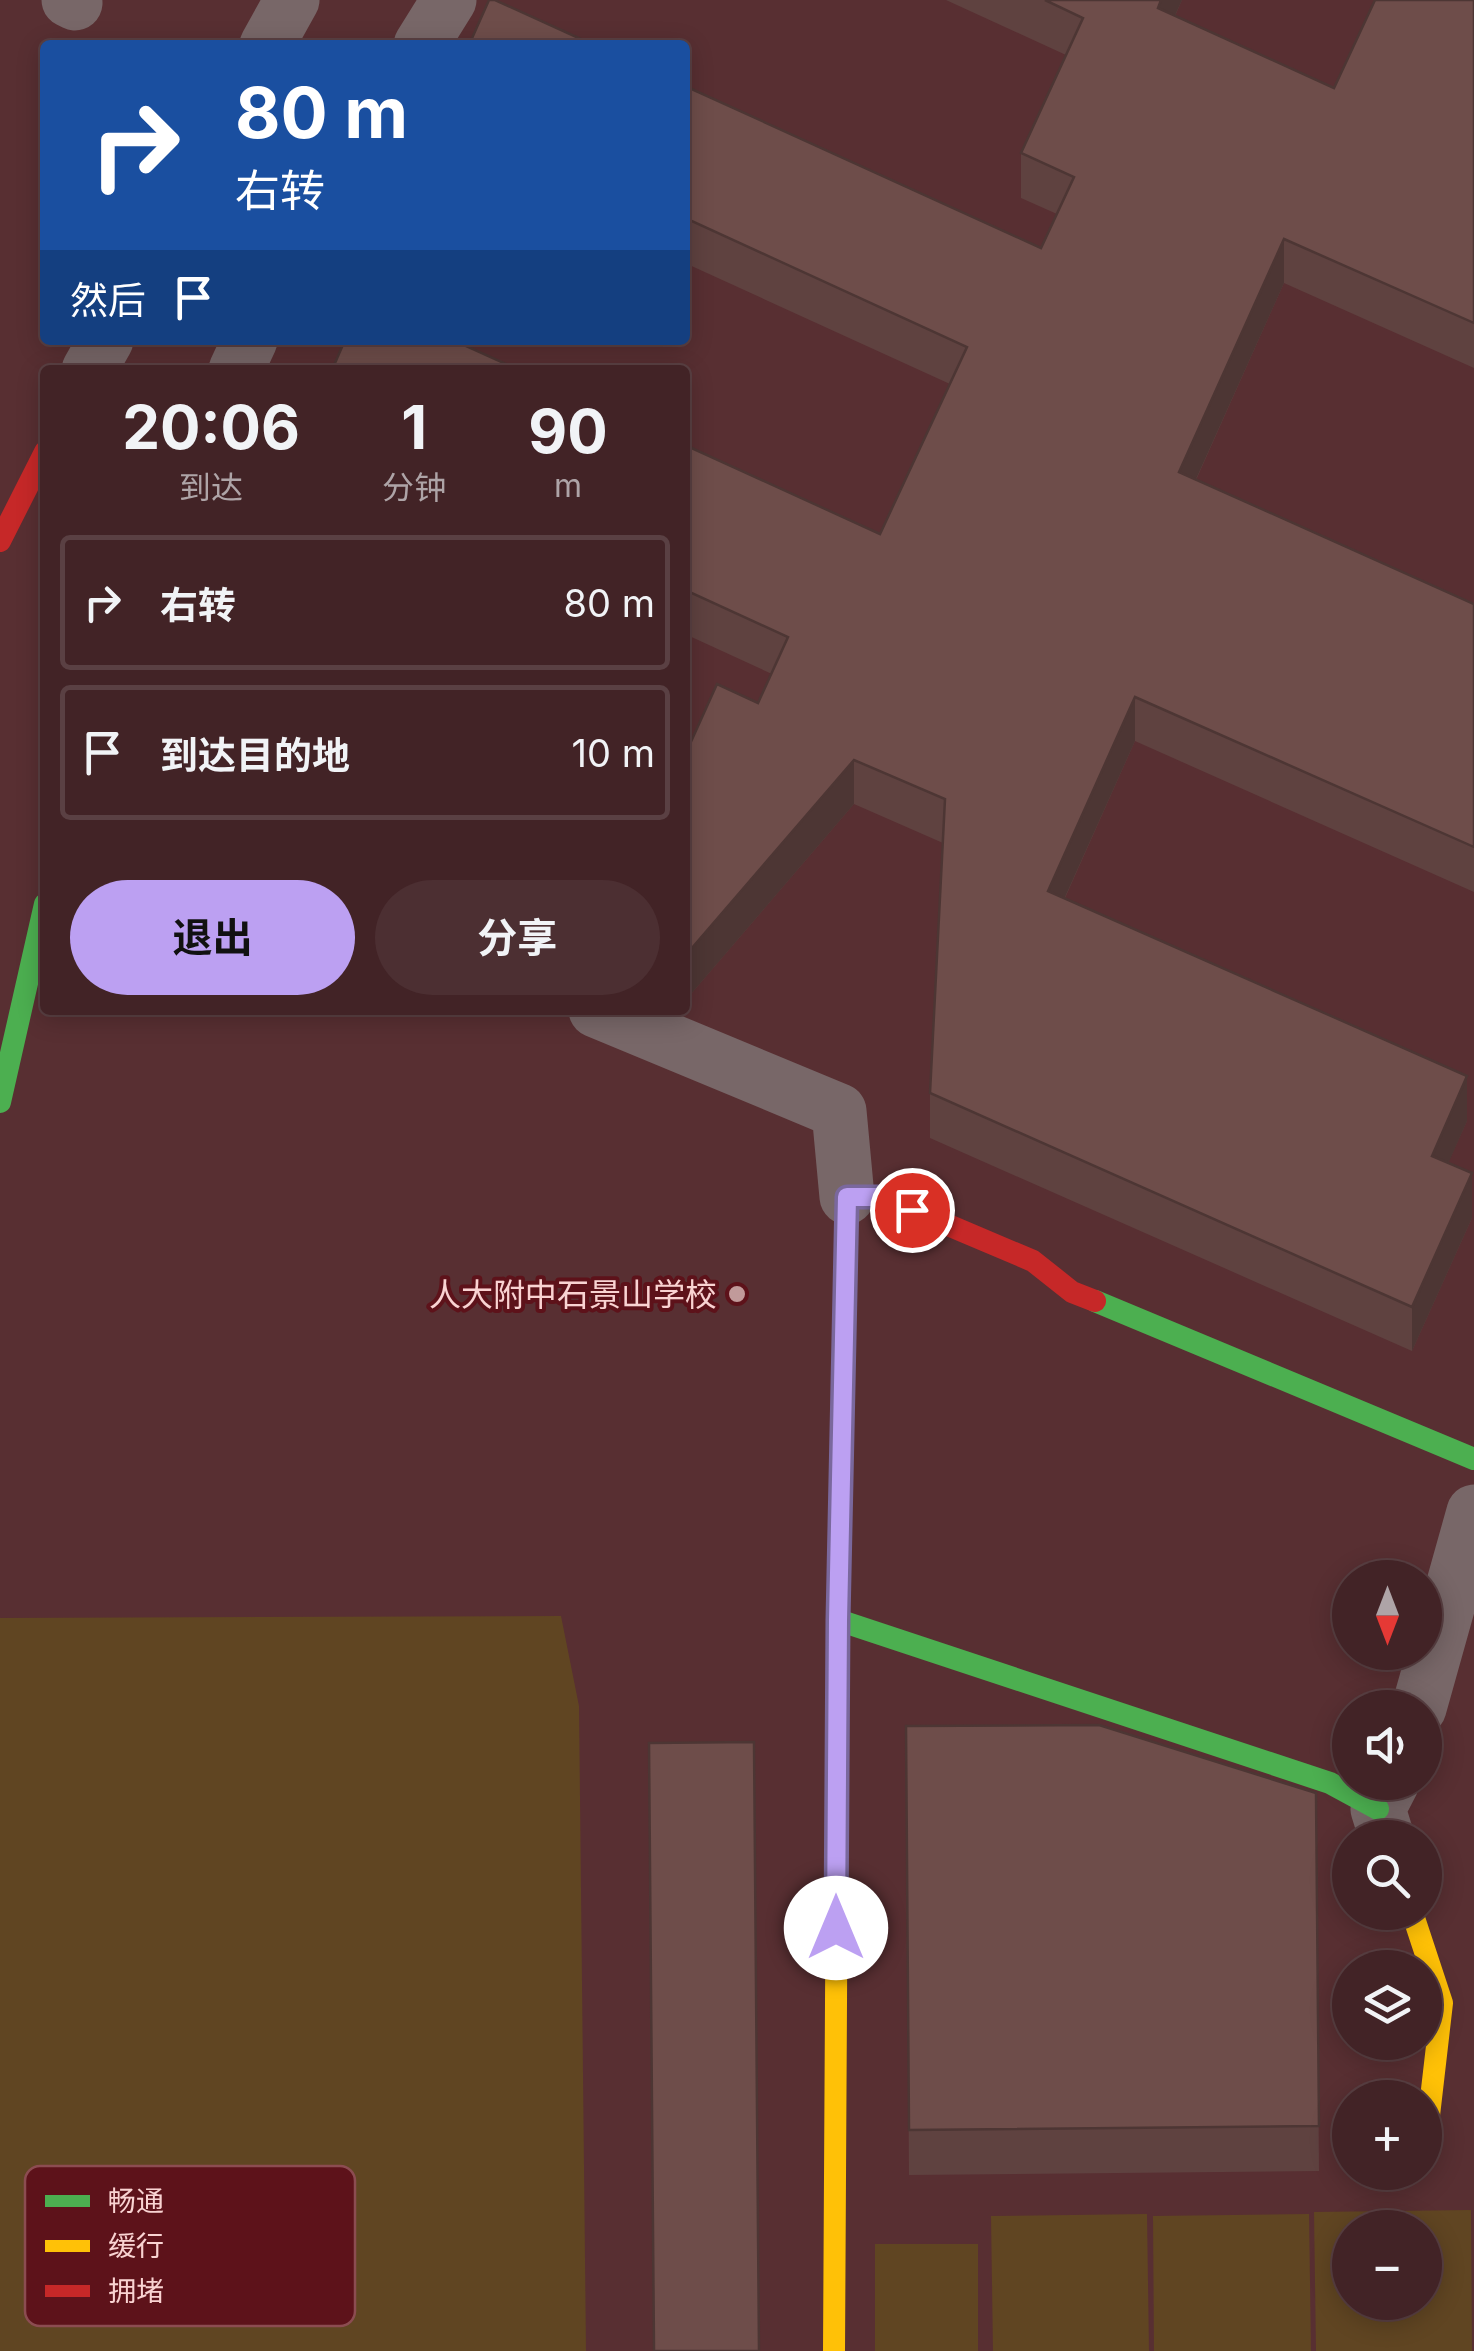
<!DOCTYPE html>
<html lang="zh">
<head>
<meta charset="utf-8">
<style>
	:root { --surface:#422326; --page:#4c2f32; --text:#f1f3f6; --muted:#aea4a7; --line:#5a4043; --accent:#bca0f2 }
	body { margin:0; font-family:Inter,"Noto Sans SC",sans-serif; background:var(--page); color:var(--text); height:100vh; display:flex; flex-direction:column; font-size:38px; white-space:nowrap }
	* { box-sizing:border-box; margin:0 }
	p { font-size:32px; color:var(--muted) }
	.icon { flex:none; width:55px; height:55px; fill:none; stroke:currentColor; stroke-width:2; stroke-linecap:round; stroke-linejoin:round }
	.map { position:relative; flex:1; overflow:hidden }
	.panel { position:absolute; left:40px; top:365px; width:650px; height:650px; display:flex; flex-direction:column; background:var(--surface); border-radius:10px; box-shadow:0 5px 25px #0003,0 0 0 2px var(--line) }
	.panel>* { flex:none }
	.hud { position:absolute; left:40px; top:40px; width:650px; height:305px; border-radius:10px; box-shadow:0 5px 25px #0003,0 0 0 2px var(--line); background:#1a4fa0; color:#fff; overflow:hidden }
	.needle { width:65px; rotate:180deg }
	.fabs { position:absolute; left:1332px; top:1560px; display:grid; gap:20px }
	.fabs a { display:grid; place-items:center; width:110px; height:110px; border-radius:50%; background:var(--surface); box-shadow:0 5px 25px #0003,0 0 0 2px var(--line); font-size:50px }
	.pin { position:absolute; display:grid; place-items:center; width:85px; height:85px; color:#fff; margin:-42px; border:5px solid #fff; border-radius:50%; box-shadow:0 2px 10px #0007 }
	.me { position:absolute; width:110px; margin:-55px; rotate:0deg; stroke-linejoin:round; filter:drop-shadow(0 0 8px #0008) }
	.turn { display:flex; align-items:center; gap:35px; height:210px; padding:0 30px; font-size:45px }
	.turn .icon { width:130px; height:130px; stroke-width:2.5 }
	.turn b { display:block; font-size:70px; line-height:85px }
	.then { display:flex; align-items:center; height:95px; padding:0 30px; background:#0003; gap:20px; font-size:38px }
	.eta { display:flex; justify-content:space-evenly; align-items:center; height:170px; text-align:center }
	.eta b { font-size:60px; font-weight:700; line-height:70px }
	.button { display:flex; gap:20px; margin-top:auto; padding:20px 30px }
	.button a { flex:1; height:115px; border-radius:60px; background:var(--accent); color:#111; font-size:40px; font-weight:700; line-height:115px; text-align:center }
	.button a+a { background:var(--page); color:var(--text) }
	ul { padding:0; list-style:none }
	li { display:flex; align-items:center; gap:30px; height:135px; margin:0 20px 15px; padding:0 10px; border:5px solid var(--line); border-radius:10px }
	li div { flex:1 }
	li b { display:block; font-size:38px }
	li em { font-style:normal }
	.map>svg:first-child { display:block }
	.grass { fill:#604522; fill-rule:evenodd }
	.lines { fill:none; stroke-linecap:round; stroke-linejoin:round }
	.street { stroke:#786768; stroke-width:55 }
	.fast { stroke:#4caf50; stroke-width:22 }
	.slow { stroke:#ffc107; stroke-width:22 }
	.jam { stroke:#c62828; stroke-width:22 }
	.wall { fill:#5f4240 }
	.shaded-wall { fill:#4d3634 }
	.building { fill:#6e4d4a; stroke:#4d3634; stroke-width:2.5 }
	.route-casing { stroke:#7a689d; stroke-width:25 }
	.route { stroke:#bca0f2; stroke-width:18 }
	.poi-dot { fill:#c19a9a; stroke:#5d121a; stroke-width:4 }
	.labels { text-anchor:middle; dominant-baseline:central; stroke-width:8; stroke-linejoin:round; paint-order:stroke }
	.poi-label { font-size:32px; fill:#f9d3d2; stroke:#5d121a; text-anchor:end }
	.key { fill:#5d121a; stroke:#8c4c51; stroke-width:2.5 }
	.key-label { font-size:28px; fill:#f9d3d2 }
</style>
</head>
<body>
<div class="map">
<svg width="1474" height="2351" viewBox="0 0 1474 2351">
	<rect width="100%" height="100%" fill="#582f32"/>
	<!-- grass -->
	<g class="grass">
		<polygon points="561,1616 579,1706 586,2351 0,2351 0,1618"/>
		<path d="M1471 2210 1472 2351H1316L1314 2212ZM1350 2228H1425V2302H1350Z"/>
		<polygon points="1147,2214 1149,2351 993,2351 991,2216"/>
		<polygon points="1309,2214 1311,2351 1154,2351 1153,2216"/>
		<rect x="875" y="2244" width="103" height="107"/>
	</g>
	<g class="lines">
		<!-- street -->
		<g class="street">
			<polyline points="69,0 75,3"/>
			<polyline points="267,45 292,0"/>
			<polyline points="421,45 449,0"/>
			<polyline points="89,370 106,340"/>
			<polyline points="236,370 250,340"/>
			<polyline points="596,1010 839,1111 847,1197"/>
			<polyline points="1419,1708 1474,1512"/>
			<polyline points="1387,1838 1378,1809 1392,1782"/>
		</g>
		<!-- fast -->
		<g class="fast">
			<polyline points="0,1102 45,904"/>
			<polyline points="1095,1301 1474,1459"/>
			<polyline points="838,1620 1330,1783 1378,1809"/>
		</g>
		<!-- slow -->
		<g class="slow">
			<polyline points="1412,1912 1442,2003 1425,2150"/>
			<polyline points="834,2351 838,1654"/>
		</g>
		<!-- jam -->
		<g class="jam">
			<polyline points="0,541 45,452"/>
			<polyline points="838,1654 847,1197 882,1197 1033,1261 1072,1292 1095,1301"/>
		</g>
	</g>
	<!-- wall -->
	<g class="wall">
		<polygon points="946,0 1182,0 1175,16 1334,88 1474,0 1474,368 1284,283 1196,480 1474,604 1474,892 1135,741 1065,898 1467,1121 1448,1163 1472,1218 1412,1351 930,1138 930,1093 943,843 854,804 685,1001 685,755 758,703 772,674 685,634 685,445 880,534 950,384 685,263 685,86 1041,248 1057,214 1021,198 1021,153 1066,55"/>
		<polygon points="906,1726 1316,1793 1319,2171 909,2175"/>
	</g>
	<!-- shaded-wall -->
	<g class="shaded-wall">
		<polygon points="1161,0 1182,0 1158,53 1158,8"/>
		<polygon points="1284,239 1284,283 1179,517 1179,472"/>
		<polygon points="1135,697 1135,741 1048,935 1048,891"/>
		<polygon points="854,760 854,804 685,1001 685,956"/>
		<polygon points="1467,1076 1467,1121 1432,1200 1432,1156"/>
		<polygon points="1472,1173 1472,1218 1412,1351 1412,1307"/>
	</g>
	<!-- building -->
	<g class="building">
		<polygon points="489,0 495,0 594,45 469,45"/>
		<polygon points="1045,0 1161,0 1158,8 1334,88 1375,0 1474,0 1474,323 1284,239 1179,472 1474,604 1474,847 1135,697 1048,891 1467,1076 1432,1156 1472,1173 1412,1307 930,1093 945,799 854,760 685,956 685,755 717,684 758,703 788,637 685,590 685,445 880,534 967,347 685,218 685,86 1041,248 1074,177 1021,153 1083,18"/>
		<polygon points="345,340 453,340 519,370 332,370"/>
		<polygon points="1099,1725 1316,1793 1319,2126 909,2130 906,1726"/>
		<polygon points="754,1742 759,2351 654,2351 649,1743"/>
	</g>
	<g class="lines">
		<!-- route casing -->
		<g class="route-casing">
			<polyline id="route" points="836,1928 838,1620 847,1197 882,1197 912,1210"/>
		</g>
		<!-- route -->
		<use href="#route" class="route"/>
	</g>
	<!-- markers -->
	<circle class="poi-dot" cx="737" cy="1294" r="10"/>
	<g class="labels">
		<!-- poi labels -->
		<g class="poi-label">
			<text x="717" y="1294">人大附中石景山学校</text>
		</g>
	</g>
	<!-- legend -->
	<rect x="25" y="2166" width="330" height="160" rx="15" class="key"/>
	<rect x="45" y="2195" width="45" height="12" fill="#4caf50"/>
	<rect x="45" y="2240" width="45" height="12" fill="#ffc107"/>
	<rect x="45" y="2285" width="45" height="12" fill="#c62828"/>
	<g class="key-label">
		<text x="108" y="2211">畅通</text>
		<text x="108" y="2256">缓行</text>
		<text x="108" y="2301">拥堵</text>
	</g>
</svg>
<div class="fabs">
<a><svg class="needle" viewBox="-14 -14 28 28"><path d="M0-13l5 13h-10z" fill="#e53935"/><path d="M0 13l5-13h-10z" fill="#aea4a7"/></svg></a>
<a><svg class="icon" aria-label="sound" viewBox="0 0 24 24"><path d="M4 9h4l5-4v14l-5-4H4zM17 9q2 3 0 6"/></svg></a>
<a><svg class="icon" aria-label="search" viewBox="0 0 24 24"><circle cx="10" cy="10" r="6"/><path d="M15 15l6 6"/></svg></a>
<a><svg class="icon" aria-label="layers" viewBox="0 0 24 24"><path d="M12 4l9 5-9 5-9-5zM3 14l9 5 9-5"/></svg></a>
<a>+</a>
<a>−</a>
</div>
<div class="pin" style="left:912px;top:1210px;background:#d93025"><svg class="icon" aria-label="arrive" viewBox="0 0 24 24"><path d="M6 21V4h12l-3 4 3 4H6"/></svg></div>
<svg class="me" style="left:836px;top:1928px" viewBox="-20 -20 40 40"><circle r="19" fill="#fff"/><path d="M0-13L10 11 0 6-10 11z" fill="#bca0f2"/></svg>
<div class="hud">
<div class="turn"><svg class="icon" aria-label="right" viewBox="0 0 24 24"><path d="M7 20v-9h11M14 6l5 5-5 5"/></svg><div><b>80 m</b>右转</div></div>
<div class="then">然后<svg class="icon" aria-label="arrive" viewBox="0 0 24 24"><path d="M6 21V4h12l-3 4 3 4H6"/></svg></div>
</div>
<section class="panel">
<div class="eta">
<div><b>20:06</b><p>到达</p></div>
<div><b>1</b><p>分钟</p></div>
<div><b>90</b><p>m</p></div>
</div>
<ul>
<li><svg class="icon" aria-label="right" viewBox="0 0 24 24"><path d="M7 20v-9h11M14 6l5 5-5 5"/></svg><div><b>右转</b></div><em>80 m</em></li>
<li><svg class="icon" aria-label="arrive" viewBox="0 0 24 24"><path d="M6 21V4h12l-3 4 3 4H6"/></svg><div><b>到达目的地</b></div><em>10 m</em></li>
</ul>
<div class="button"><a>退出</a><a>分享</a></div>
</section>
</div>
</body>
</html>
